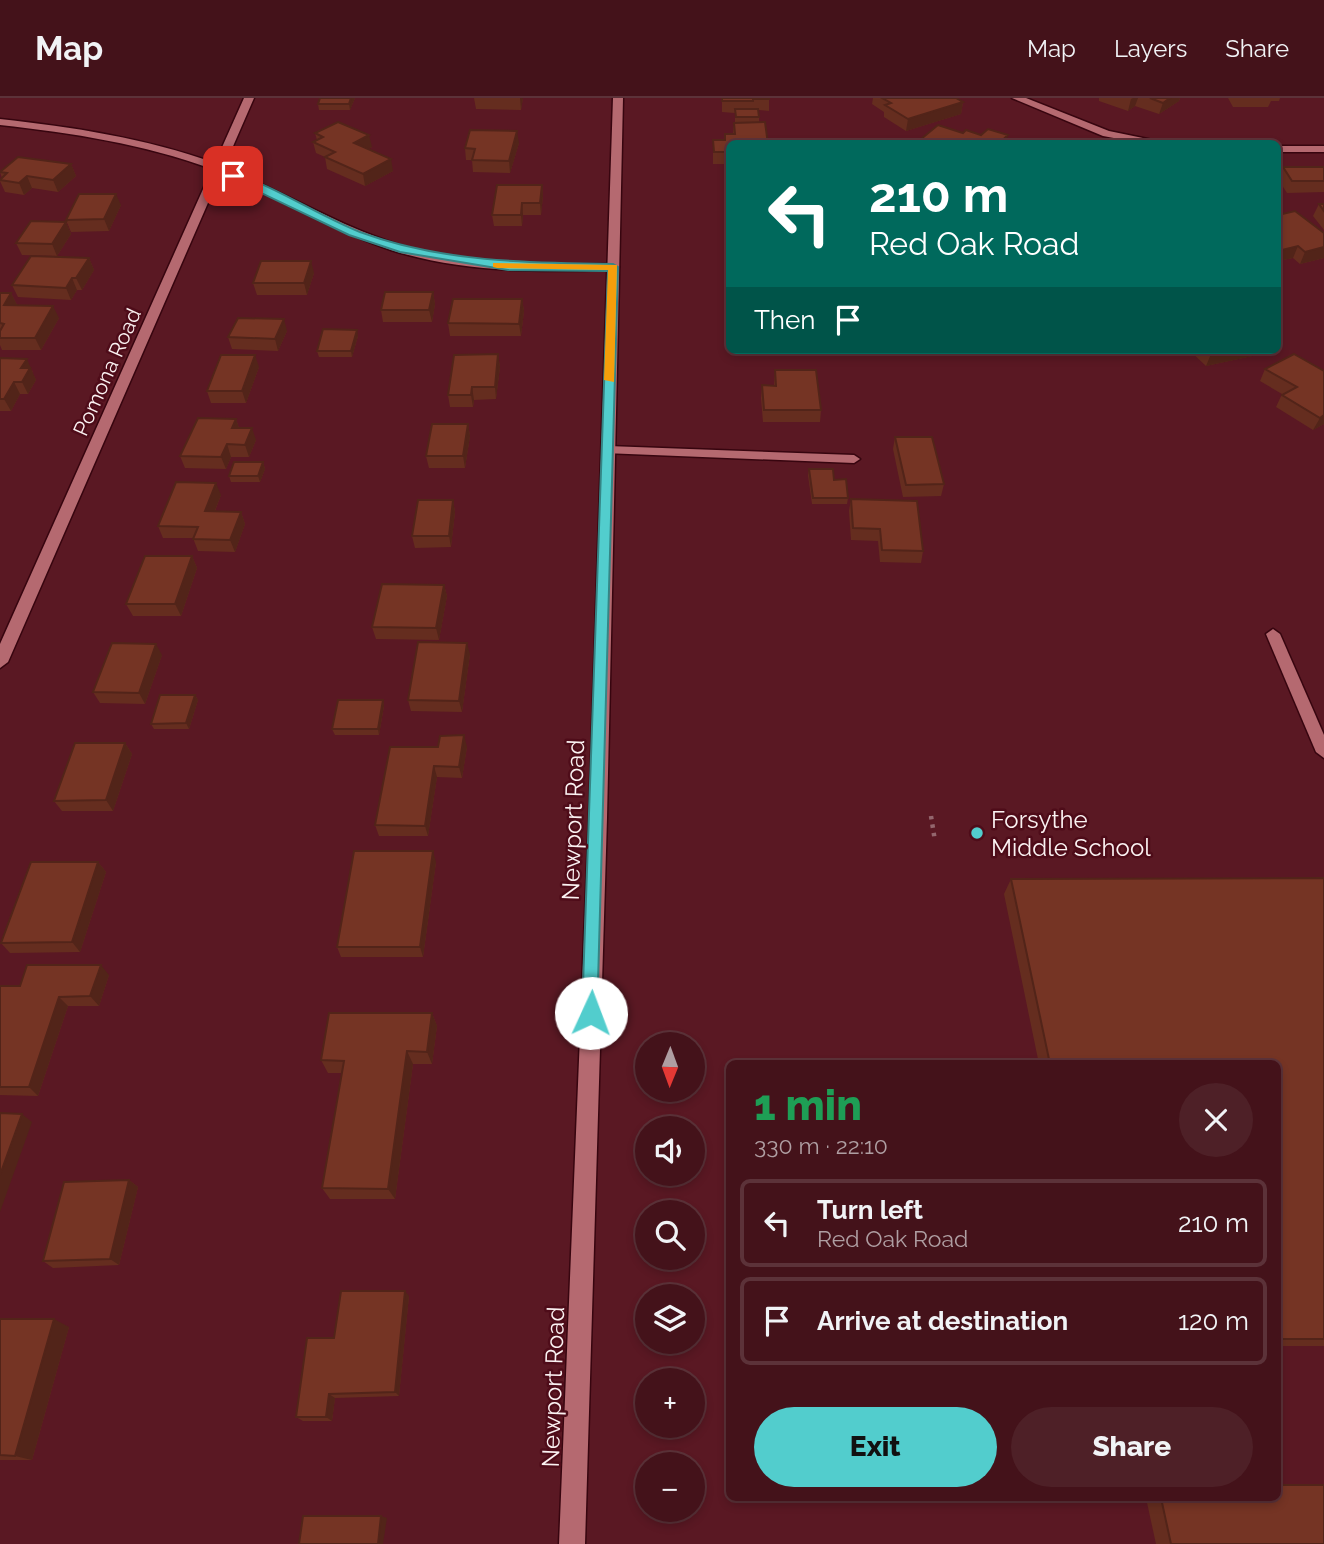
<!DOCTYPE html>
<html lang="en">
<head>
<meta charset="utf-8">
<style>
	:root { --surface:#44121a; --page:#4e2027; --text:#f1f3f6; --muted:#af9ea2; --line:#5c3239; --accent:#52cdcd }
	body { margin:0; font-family:Raleway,sans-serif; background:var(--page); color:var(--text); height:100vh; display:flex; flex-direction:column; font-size:26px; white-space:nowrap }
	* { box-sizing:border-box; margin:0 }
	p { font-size:23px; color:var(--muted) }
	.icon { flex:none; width:38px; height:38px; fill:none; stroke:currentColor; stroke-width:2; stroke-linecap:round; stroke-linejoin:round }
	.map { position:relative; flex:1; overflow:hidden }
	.side { position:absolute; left:726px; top:962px; width:555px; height:441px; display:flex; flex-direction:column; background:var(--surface); border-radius:10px; box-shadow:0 4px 10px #0003,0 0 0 2px var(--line) }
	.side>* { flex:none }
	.top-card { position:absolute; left:726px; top:42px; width:555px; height:214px; border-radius:10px; box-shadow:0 4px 10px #0003,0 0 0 2px var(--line); background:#00695c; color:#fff; overflow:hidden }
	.needle { width:46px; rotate:181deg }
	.fabs { position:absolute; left:635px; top:934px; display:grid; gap:14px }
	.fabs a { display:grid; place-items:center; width:70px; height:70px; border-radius:50%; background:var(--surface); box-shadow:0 4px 10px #0003,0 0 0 2px var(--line); font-size:35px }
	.pin { position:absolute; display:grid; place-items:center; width:60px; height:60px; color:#fff; margin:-30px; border-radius:14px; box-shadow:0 4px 10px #0006 }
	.me { position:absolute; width:77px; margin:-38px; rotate:2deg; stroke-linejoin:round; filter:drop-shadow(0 0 5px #0008) }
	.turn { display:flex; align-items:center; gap:24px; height:147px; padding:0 28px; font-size:32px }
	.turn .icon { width:91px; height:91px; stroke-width:2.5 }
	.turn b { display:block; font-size:49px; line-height:60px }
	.then { display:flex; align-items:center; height:66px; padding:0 28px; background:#0003; gap:14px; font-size:26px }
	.round { display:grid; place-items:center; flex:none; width:74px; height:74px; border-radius:37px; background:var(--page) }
	.overview { display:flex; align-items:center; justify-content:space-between; height:119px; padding:0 28px }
	h1 { font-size:42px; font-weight:800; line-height:52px; color:#1e9e55 }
	.primary-button { display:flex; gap:14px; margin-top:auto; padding:14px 28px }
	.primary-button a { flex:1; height:80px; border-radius:42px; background:var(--accent); color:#111; font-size:28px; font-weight:800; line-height:80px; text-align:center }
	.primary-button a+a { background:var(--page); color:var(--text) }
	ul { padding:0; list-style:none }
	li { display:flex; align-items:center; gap:21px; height:88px; margin:0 14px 10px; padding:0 14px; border:4px solid var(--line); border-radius:10px }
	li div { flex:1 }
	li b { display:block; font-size:26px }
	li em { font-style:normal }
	header { display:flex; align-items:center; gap:42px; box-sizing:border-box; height:98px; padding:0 35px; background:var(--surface); border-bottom:2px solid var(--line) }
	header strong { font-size:33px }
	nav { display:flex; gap:38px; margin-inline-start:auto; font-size:24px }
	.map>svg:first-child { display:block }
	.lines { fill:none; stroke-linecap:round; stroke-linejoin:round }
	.service-casing { stroke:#37050f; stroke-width:3 }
	.minor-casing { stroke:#37050f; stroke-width:3 }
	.tertiary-casing { stroke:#37050f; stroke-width:3 }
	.path { stroke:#93666d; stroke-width:4.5; stroke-dasharray:3.5 5; stroke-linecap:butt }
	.service { fill:#b56970; fill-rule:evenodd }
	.minor { fill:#b56970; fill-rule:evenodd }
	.tertiary { fill:#b56970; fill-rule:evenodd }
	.wall { fill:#652d1f }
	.shaded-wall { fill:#522419 }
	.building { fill:#753424; stroke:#522419; stroke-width:2 }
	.route { fill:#52cdcd; stroke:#358585; stroke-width:2 }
	.slow { fill:#f59e0b }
	.poi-dot { fill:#52cdcd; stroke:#4e0c19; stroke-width:2.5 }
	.labels { text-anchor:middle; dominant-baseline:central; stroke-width:5; stroke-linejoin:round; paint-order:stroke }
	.far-street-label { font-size:21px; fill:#fbf2f2; stroke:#4e0c19 }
	.poi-label { font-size:24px; fill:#fbf2f2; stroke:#4e0c19; text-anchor:start }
	.street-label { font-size:24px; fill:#fbf2f2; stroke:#4e0c19 }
</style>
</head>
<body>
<header>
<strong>Map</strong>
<nav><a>Map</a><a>Layers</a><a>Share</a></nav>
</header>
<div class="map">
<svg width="1324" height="1446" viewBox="0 0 1324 1446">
	<rect width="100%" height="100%" fill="#5a1823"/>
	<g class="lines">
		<!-- service casing -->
		<g class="service-casing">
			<g id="service">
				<polygon points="608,348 854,357 860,361 854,365 604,355 604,349"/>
				<polygon points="1273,531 1280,536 1324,637 1324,660 1316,654 1266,536"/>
			</g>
		</g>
		<!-- minor casing -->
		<g class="minor-casing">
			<g id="minor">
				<path d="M244 0H254L224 69C283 94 339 128 400 147 469 169 542 167 613 166L619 169 613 172C539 174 463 175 391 152 332 132 278 100 221 75L8 564 0 570V546L212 71C143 46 73 35 0 27V21C73 29 145 40 215 65Z"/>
				<polygon points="1012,0 1026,0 1109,33 1172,46 1146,46 1103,38"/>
				<rect x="1278" y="48" width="46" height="6"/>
			</g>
		</g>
		<!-- tertiary casing -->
		<g class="tertiary-casing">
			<polygon id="tertiary" points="613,0 623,0 607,720 585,1446 559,1446 589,720"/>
		</g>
		<!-- path -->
		<polyline class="path" points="931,718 935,743"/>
		<!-- service -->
		<use href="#service" class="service"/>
		<!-- minor -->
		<use href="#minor" class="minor"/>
		<!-- tertiary -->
		<use href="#tertiary" class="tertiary"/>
	</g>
	<!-- wall -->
	<g class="wall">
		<polygon points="355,0 350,12 319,12 318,6"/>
		<polygon points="474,0 523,0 521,12 476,11"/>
		<polygon points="722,0 769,0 769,13 759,12 759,24 730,46 730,66 713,66 713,42 725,42 725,36 733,36 734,25 735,25 735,15 722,14"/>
		<polygon points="873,0 956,0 963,4 961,16 906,33 884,19 884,14 872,6"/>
		<polygon points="1099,0 1180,0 1179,3 1159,16 1135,8 1128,13 1099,3"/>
		<polygon points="1228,0 1280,0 1279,3 1271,3 1268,9 1233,9"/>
		<polygon points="315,35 372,49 368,51 393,73 365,88 327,71 325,59 316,55 313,44 317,42"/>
		<polygon points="519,45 510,75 473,74 472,62 466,62 465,50"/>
		<polygon points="71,66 76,78 58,94 32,90 24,97 5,94 0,83 0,81 2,80 0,74"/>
		<polygon points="1283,69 1324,69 1324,94 1287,95 1278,81"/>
		<polygon points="542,87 543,98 541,117 523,117 522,128 494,128 492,117"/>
		<polygon points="1319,106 1324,106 1324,132 1313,118"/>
		<polygon points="121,107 109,133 71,134 66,122"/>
		<polygon points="1278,117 1324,135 1324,160 1300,166 1293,160 1278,163"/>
		<polygon points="66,124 71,136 57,158 22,157 16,145"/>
		<polygon points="89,160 94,172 82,192 77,192 71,202 18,199 12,187"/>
		<polygon points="314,175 307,197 257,197 253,185"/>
		<polygon points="433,194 435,206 432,224 383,224 381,212"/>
		<polygon points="0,195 11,195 17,207 59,220 41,252 2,252 0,247"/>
		<polygon points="522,201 524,213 521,238 450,238 448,225"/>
		<polygon points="287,233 278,253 232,251 228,239"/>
		<polygon points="358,238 352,259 319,259 317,253"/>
		<polygon points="1189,252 1275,252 1275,253 1206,268"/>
		<polygon points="498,256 500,269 496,301 474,302 473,309 450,309 448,297"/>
		<polygon points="1294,256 1324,326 1313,332 1276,309 1282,296 1260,283 1265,271"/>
		<polygon points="0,260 33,273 32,274 36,282 28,296 20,296 11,313 0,313"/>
		<polygon points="259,269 246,305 211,305 207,293"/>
		<polygon points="775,272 821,312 820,324 763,324 761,300 762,287 774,288"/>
		<polygon points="236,321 239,330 256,342 249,359 231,359 226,371 185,370 180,358"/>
		<polygon points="468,326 470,338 465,370 429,370 426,358"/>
		<polygon points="895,339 944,386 941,398 903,399 893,351"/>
		<polygon points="263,364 265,371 260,384 231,384 229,378"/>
		<polygon points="809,371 834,382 848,400 847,406 812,406 808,377"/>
		<polygon points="221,397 215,413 241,414 245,426 235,454 198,453 193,440 163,440 158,428"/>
		<polygon points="851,401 923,453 921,465 880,464 878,443 851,442 849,413"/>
		<polygon points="453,402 455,414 451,449 415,450 412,438"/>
		<polygon points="192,458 197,470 181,518 133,518 126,506"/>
		<polygon points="444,487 447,498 439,542 376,541 372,529"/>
		<polygon points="470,556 462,614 411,613 408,602"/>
		<polygon points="162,557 145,606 100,605 93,594"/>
		<polygon points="195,597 198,602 189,631 154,631 151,626"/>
		<polygon points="383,602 384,608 379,637 335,637 332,631"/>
		<polygon points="125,645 132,656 113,713 62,713 54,703"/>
		<polygon points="390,649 467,649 462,680 437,679 428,738 379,738 375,727"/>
		<polygon points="98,764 106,774 80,854 10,855 1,845"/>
		<polygon points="436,764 423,859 341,859 337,849"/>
		<polygon points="1324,780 1324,1248 1278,1248 1278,966 1039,966 1004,796 1011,781"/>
		<polygon points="109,877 99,908 68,908 38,998 0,997 0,888 20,888"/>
		<polygon points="432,915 437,928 432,966 413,966 395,1101 330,1101 322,1090 342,975 328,975 321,962"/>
		<polygon points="129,1082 138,1089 119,1167 53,1170 43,1163"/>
		<polygon points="409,1198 399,1298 335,1300 332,1323 303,1323 296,1319 334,1240"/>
		<polygon points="0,1221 69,1229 32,1362 0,1362"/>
		<polygon points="1146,1400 1278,1400 1324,1446 1156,1446"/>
	</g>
	<!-- shaded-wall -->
	<g class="shaded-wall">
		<polygon points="351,0 355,0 350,12 349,6"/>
		<polygon points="520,0 523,0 521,12"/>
		<polygon points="1133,0 1138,0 1135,8 1128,13 1131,1"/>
		<polygon points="1170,0 1180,0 1179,3 1159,16 1163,5"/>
		<polygon points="963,4 961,16 906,33 908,21"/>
		<polygon points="517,33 519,45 510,75 509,63"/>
		<polygon points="369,37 372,49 357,57 354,45"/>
		<polygon points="1008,37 1006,46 998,46"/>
		<polygon points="391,61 393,73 365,88 363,76"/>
		<polygon points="71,66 76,78 58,94 53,82"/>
		<polygon points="27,78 32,90 24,97 19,85"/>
		<polygon points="542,87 543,98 541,117 540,105"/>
		<polygon points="116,96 121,107 109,133 104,121"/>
		<polygon points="522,105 523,117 522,128 521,117"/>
		<polygon points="66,124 71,136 57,158 52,146"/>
		<polygon points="1298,148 1293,160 1278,163 1278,153"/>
		<polygon points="1324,149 1324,160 1300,166 1305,154"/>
		<polygon points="89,160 94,172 82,192 76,180"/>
		<polygon points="311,163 314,175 307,197 304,185"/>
		<polygon points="72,180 77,192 71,202 66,190"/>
		<polygon points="433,194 435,206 432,224 429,212"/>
		<polygon points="11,195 17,207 10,219 4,207"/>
		<polygon points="522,201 524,213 521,238 519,226"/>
		<polygon points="53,208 59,220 41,252 35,240"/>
		<polygon points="284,221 287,233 278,253 275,241"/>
		<polygon points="357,232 358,238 352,259 351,253"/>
		<polygon points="1230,252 1275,252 1275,253 1206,268 1211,256"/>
		<polygon points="498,256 500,269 496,301 495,289"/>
		<polygon points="255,257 259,269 246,305 242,293"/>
		<polygon points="27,261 36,282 28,296 22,284 21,270"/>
		<polygon points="14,284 20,296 11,313 4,301"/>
		<polygon points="472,289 474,302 473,309 471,297"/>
		<polygon points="1324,317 1324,326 1313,332 1320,320"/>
		<polygon points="236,321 240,333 232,330"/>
		<polygon points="468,326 470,338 465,370 463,358"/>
		<polygon points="252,330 256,342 249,359 245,347"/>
		<polygon points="227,346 231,359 226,371 221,359"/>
		<polygon points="263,364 265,371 260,384 258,378"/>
		<polygon points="216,385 221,397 210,425 205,413"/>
		<polygon points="453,402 455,414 451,449 449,438"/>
		<polygon points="241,414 245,426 235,454 230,442"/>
		<polygon points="192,458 197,470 181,518 175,506"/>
		<polygon points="444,487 447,498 439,542 436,530"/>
		<polygon points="467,545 470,556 462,614 459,603"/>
		<polygon points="156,546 162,557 145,606 139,595"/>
		<polygon points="195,597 198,602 189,631 186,625"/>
		<polygon points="383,602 384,608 379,637 378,631"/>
		<polygon points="464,637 467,649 462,680 459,669"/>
		<polygon points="125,645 132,656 113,713 106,702"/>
		<polygon points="434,668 437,679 428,738 425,728"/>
		<polygon points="433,753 436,764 423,859 420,849"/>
		<polygon points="98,764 106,774 80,854 72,844"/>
		<polygon points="101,867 109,877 99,908 90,898"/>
		<polygon points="59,899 68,908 38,998 29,989"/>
		<polygon points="432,915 437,928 432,966 427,954"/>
		<polygon points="407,953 413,966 395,1101 388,1091"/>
		<polygon points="22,1016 32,1024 0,1114 0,1077"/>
		<polygon points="129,1082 138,1089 119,1167 110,1161"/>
		<polygon points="405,1193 409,1198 399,1298 395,1294"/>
		<polygon points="54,1221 69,1229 32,1362 15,1358"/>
		<polygon points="329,1296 335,1300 332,1323 326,1319"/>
		<polygon points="381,1418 387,1420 383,1446 378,1446"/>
	</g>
	<!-- building -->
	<g class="building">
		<polygon points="320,0 351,0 349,6 318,6"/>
		<polygon points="722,0 769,0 769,1 753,1 753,3 722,3"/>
		<polygon points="882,0 956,0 963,4 908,21 885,7 891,5"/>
		<polygon points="1150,0 1170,0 1163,5"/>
		<polygon points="735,11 758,11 759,19 736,19"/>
		<polygon points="338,24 369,37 354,45 391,61 363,76 325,59 335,54 313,44 323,39 315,35"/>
		<polygon points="765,24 768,46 730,46 730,54 714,54 713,42 725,42 725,36 735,36 734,25"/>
		<polygon points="938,27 963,35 966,32 981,37 988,31 1008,37 998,46 981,46 972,43 968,46 915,46"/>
		<polygon points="470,32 517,33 509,63 472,62 475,51 465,50"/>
		<polygon points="18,59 71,66 53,82 27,78 19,85 0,82 7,75 0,74"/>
		<polygon points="1283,69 1324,69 1324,83 1292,83"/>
		<polygon points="497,87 542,87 540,105 522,105 521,117 492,117"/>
		<polygon points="79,96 116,96 104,121 66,122"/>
		<polygon points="1319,106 1324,106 1324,113"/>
		<polygon points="1295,113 1324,135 1324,149 1305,154 1298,148 1278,153 1278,133 1281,132 1278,130 1278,117"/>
		<polygon points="31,123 66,124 52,146 16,145"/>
		<polygon points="31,158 89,160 76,180 72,180 66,190 12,187"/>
		<polygon points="261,163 311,163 304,185 253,185"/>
		<polygon points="385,194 433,194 429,212 381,212"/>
		<polygon points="0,195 11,195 4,207 53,208 35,240 0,240 0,233 4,226 0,225"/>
		<polygon points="453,201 522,201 519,226 448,225"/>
		<polygon points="238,220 284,221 275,241 228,239"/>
		<polygon points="323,231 357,232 351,253 317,253"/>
		<polygon points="1207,252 1230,252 1211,256"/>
		<polygon points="498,256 495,289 472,289 471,297 448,297 454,257"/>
		<polygon points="1294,256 1324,273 1324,317 1320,320 1282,297 1297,289 1265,271"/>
		<polygon points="221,257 255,257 242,293 207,293"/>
		<polygon points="0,260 27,261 21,270 30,270 22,284 14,284 4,301 0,301"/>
		<polygon points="775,272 816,272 821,312 764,312 762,287 776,288"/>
		<polygon points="198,320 236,321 232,330 252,330 245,347 227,346 221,359 180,358"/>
		<polygon points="432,326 468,326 463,358 426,358"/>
		<polygon points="895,339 932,339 944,386 906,387"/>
		<polygon points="234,364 263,364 258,378 229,378"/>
		<polygon points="809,371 833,371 834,382 846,381 848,400 813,400"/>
		<polygon points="176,384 216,385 205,413 241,414 230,442 193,441 198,429 158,428"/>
		<polygon points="851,401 917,403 923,453 882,452 880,431 853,430"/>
		<polygon points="418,402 453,402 449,438 412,438"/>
		<polygon points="145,458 192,458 175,506 126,506"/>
		<polygon points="382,486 444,487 436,530 372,529"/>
		<polygon points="418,544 467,545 459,603 408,602"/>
		<polygon points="112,545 156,546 139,595 93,594"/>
		<polygon points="160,597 195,597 186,625 151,626"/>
		<polygon points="338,602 383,602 378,631 332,631"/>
		<polygon points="464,637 459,669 434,668 425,728 375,727 390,649 438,649 440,638"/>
		<polygon points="75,645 125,645 106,702 54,703"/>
		<polygon points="354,753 433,753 420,849 337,849"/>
		<polygon points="31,764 98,764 72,844 1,845"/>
		<polygon points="1324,780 1324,1241 1278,1241 1278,966 1050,966 1011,781"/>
		<polygon points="27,867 101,867 90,898 59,899 29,989 0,989 0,888 20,888"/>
		<polygon points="329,915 432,915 427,954 407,953 388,1091 322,1090 344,963 321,962"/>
		<polygon points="0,1015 22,1016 0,1077"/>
		<polygon points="129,1082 110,1161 43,1163 64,1084"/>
		<polygon points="341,1193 405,1193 395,1294 329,1296 326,1319 296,1319 307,1240 334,1240"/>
		<polygon points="0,1221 54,1221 15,1358 0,1357"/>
		<polygon points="1278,1387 1324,1387 1324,1446 1171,1446 1161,1400 1278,1400"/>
		<polygon points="303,1418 381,1418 378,1446 299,1446"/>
	</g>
	<!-- route -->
	<path class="route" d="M233 75C277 89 317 117 360 134 441 164 527 165 613 166L618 169 597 921H584L582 915 608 173 508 172 400 154 349 137 230 80Z"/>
	<!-- slow -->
	<polygon class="slow" points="493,165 617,167 614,284 604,282 608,172 497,170 493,169"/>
	<!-- markers -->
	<circle class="poi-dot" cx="977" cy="735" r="7"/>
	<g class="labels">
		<!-- far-street labels -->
		<g class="far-street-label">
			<text transform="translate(107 274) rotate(-66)">Pomona Road</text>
		</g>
		<!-- poi labels -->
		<g class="poi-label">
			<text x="991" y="721">Forsythe<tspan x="991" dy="28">Middle School</tspan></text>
		</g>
		<!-- street labels -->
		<g class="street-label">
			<text transform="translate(573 722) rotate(-88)">Newport Road</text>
			<text transform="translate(553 1289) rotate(-88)">Newport Road</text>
		</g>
	</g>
</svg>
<div class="fabs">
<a><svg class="needle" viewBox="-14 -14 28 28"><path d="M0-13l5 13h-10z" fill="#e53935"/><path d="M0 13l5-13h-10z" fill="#af9ea2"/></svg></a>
<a><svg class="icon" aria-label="sound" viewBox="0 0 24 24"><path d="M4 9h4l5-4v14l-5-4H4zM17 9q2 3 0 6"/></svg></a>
<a><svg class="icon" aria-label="search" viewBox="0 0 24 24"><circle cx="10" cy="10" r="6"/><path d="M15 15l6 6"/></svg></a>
<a><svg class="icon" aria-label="layers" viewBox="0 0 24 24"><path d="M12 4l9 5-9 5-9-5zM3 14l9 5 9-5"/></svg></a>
<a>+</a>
<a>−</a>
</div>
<div class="pin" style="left:233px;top:78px;background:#d93025"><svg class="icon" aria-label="arrive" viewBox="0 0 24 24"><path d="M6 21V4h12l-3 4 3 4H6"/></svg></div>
<svg class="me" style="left:591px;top:915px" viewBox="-20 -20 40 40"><circle r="19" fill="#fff"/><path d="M0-13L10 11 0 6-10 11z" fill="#52cdcd"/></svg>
<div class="top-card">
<div class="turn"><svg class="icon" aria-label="left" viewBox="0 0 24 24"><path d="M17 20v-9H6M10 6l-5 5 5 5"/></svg><div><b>210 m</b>Red Oak Road</div></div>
<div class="then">Then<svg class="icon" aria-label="arrive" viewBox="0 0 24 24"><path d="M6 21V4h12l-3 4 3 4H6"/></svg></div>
</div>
<section class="side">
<div class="overview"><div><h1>1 min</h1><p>330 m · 22:10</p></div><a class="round"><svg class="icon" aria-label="close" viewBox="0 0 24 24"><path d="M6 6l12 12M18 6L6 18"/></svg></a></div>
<ul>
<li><svg class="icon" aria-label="left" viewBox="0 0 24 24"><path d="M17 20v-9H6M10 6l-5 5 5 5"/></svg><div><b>Turn left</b><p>Red Oak Road</p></div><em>210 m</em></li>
<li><svg class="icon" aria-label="arrive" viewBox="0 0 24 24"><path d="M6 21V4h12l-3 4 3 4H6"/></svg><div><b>Arrive at destination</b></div><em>120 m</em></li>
</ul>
<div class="primary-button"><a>Exit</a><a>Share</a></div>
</section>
</div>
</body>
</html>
